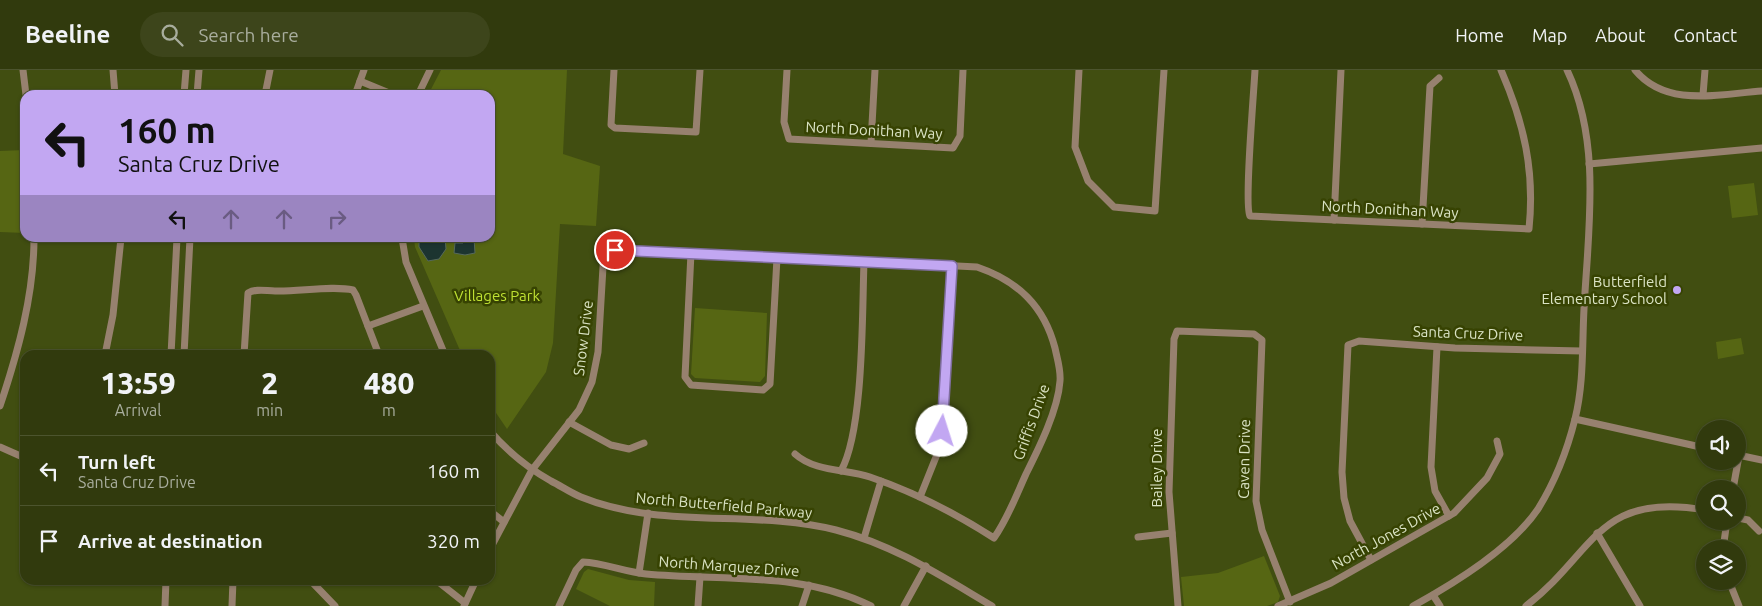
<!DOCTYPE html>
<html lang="en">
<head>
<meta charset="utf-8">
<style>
	:root { --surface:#313a0d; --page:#3d451b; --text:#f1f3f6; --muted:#a8ad9d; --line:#4c542e }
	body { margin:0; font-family:Ubuntu,sans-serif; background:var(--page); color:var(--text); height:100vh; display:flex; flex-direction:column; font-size:19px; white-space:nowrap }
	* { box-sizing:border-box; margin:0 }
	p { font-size:16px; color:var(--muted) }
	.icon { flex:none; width:28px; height:28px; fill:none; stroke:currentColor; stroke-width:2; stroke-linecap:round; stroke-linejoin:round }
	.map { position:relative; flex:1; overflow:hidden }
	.details { position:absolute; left:20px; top:280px; width:475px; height:235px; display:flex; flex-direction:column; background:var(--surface); border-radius:15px; box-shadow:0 1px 4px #0004,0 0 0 1px var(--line) }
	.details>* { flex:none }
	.banner { position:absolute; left:20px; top:20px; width:475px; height:152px; border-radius:15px; box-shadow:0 1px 4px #0004,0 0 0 1px var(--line); background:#c2a7f2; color:#111; overflow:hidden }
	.buttons { position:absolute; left:1696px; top:350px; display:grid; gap:10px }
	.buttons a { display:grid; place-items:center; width:50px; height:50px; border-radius:50%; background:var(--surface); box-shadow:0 1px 4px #0004,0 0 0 1px var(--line); font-size:25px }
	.pin { position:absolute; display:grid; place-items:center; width:42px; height:42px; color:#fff; margin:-21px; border:2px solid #fff; border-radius:50%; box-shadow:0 1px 5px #0007 }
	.me { position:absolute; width:55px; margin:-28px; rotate:5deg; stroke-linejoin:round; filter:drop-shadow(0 0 4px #0008) }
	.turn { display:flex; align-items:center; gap:18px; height:105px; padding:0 15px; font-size:22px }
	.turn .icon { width:65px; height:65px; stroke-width:2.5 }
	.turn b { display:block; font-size:35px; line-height:42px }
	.lanes { display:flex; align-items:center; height:48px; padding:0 15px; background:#0003; justify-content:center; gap:25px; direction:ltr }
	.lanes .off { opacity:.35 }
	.eta { display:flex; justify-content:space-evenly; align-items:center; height:85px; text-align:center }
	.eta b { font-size:30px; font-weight:800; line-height:35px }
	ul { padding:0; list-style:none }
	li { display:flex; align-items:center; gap:15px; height:70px; padding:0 15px; border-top:1px solid var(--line) }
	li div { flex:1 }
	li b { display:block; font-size:19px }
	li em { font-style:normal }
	header { display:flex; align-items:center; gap:30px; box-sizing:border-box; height:70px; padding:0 25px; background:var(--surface); border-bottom:1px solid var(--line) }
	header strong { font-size:24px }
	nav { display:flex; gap:28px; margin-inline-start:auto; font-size:18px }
	.search { width:350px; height:45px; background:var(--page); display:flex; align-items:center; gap:12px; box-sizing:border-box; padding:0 18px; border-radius:28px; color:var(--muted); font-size:19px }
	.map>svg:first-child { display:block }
	.green { fill:#566613 }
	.water { fill:#1c3430; stroke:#55685c }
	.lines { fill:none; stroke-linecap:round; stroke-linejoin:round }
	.minor { stroke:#97816f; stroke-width:7 }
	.route-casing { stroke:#7e6d9d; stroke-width:12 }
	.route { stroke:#c2a7f2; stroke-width:9 }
	.poi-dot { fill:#c2a7f2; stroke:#374302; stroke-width:2 }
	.labels { text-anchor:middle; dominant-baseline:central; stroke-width:5; stroke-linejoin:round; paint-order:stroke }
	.street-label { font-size:15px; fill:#dae3c4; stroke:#374302 }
	.poi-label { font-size:15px; fill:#dae3c4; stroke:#374302; text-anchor:end }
	.park-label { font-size:15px; fill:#bfe133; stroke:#374302 }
</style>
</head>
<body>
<header>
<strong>Beeline</strong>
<div class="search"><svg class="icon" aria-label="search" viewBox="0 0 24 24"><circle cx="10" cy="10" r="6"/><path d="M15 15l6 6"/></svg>Search here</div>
<nav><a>Home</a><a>Map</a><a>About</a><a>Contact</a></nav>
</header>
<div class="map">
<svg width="1762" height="536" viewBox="0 0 1762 536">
	<rect width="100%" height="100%" fill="#414e11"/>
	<!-- green -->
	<g class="green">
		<polygon points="441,0 567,0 563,84 600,96 596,156 560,154 553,273 546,302 507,359 490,334 490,285 462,285 415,177 414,168 490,168 490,25 428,25"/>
		<polygon points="25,80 25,163 0,162 0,81"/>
		<polygon points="1754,113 1758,145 1732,148 1728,116"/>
		<polygon points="695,238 767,243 765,306 760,312 695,308 691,304"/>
		<polygon points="1741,268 1744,284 1718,289 1716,272"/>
		<polygon points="1264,486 1280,526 1278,532 1267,536 1184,536 1181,507 1218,503"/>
		<polygon points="588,499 629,510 655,512 654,536 610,536 576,519 584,502"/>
	</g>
	<!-- water -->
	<g class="water">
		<polygon points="419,168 445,168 446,179 439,189 428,191 419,177"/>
		<polygon points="468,168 474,168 475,183 465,185 454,183 455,173 463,173"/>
	</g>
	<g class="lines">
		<!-- minor -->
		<g class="minor">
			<polyline points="23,0 26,25"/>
			<polyline points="113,0 115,25"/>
			<polyline points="614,0 611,55 615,58 696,62 700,0"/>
			<polyline points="787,0 784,52 789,69 953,78 960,66 963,0"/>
			<polyline points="1079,0 1075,77 1088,111 1114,137 1155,141 1164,0"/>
			<path d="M1255 0C1254 20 1244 137 1250 146L1529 159C1535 101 1524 53 1501 0"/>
			<path d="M1635 0C1666 38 1719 24 1762 21"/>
			<polyline points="360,11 394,25"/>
			<polyline points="184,25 186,0"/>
			<polyline points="197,25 199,0"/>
			<polyline points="265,25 270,0"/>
			<polyline points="355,25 364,0"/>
			<polyline points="418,25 430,0"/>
			<polyline points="1703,25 1705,0"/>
			<polyline points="871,73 875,0"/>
			<polyline points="1589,94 1762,78"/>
			<polyline points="1334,150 1341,0"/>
			<polyline points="1422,154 1430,16 1439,8"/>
			<polyline points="402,168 406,192 445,285"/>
			<polyline points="691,183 685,307 691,315 763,320 770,314 777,188"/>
			<polyline points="368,256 423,236"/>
			<polyline points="1437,277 1431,397 1435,421 1449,446"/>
			<polyline points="105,285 113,245 121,168"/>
			<polyline points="171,285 177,168"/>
			<polyline points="184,285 190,168"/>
			<path d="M244 285 248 223C256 218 266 221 275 221 297 222 333 215 353 220L356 225 379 285"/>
			<path d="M0 336C18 282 34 225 34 168"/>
			<polyline points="1575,349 1705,378"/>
			<polyline points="569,352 611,375 629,379 644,373"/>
			<path d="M490 361C507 381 528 398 551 411 561 416 571 423 581 427 662 460 753 439 836 460 894 475 941 506 992 536"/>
			<polyline points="0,377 25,388"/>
			<polyline points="1738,385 1762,390"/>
			<path d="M841 401C864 359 862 243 864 192"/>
			<polyline points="1733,419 1739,386"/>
			<polyline points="920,427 940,377 952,196"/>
			<polyline points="490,441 504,452"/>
			<polyline points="1738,448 1748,450 1759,461"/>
			<polyline points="1597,463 1640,536"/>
			<polyline points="1138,467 1172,463"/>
			<polyline points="864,468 881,411"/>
			<path d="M490 479 532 400 579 340 592 312 598 282 604 180 625 179 977 197C1018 211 1044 236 1055 278 1057 288 1061 300 1060 311 1058 340 1039 378 1026 404 1016 426 1008 448 994 468 955 443 914 422 870 407 846 399 815 402 795 384"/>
			<polyline points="1723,479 1727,451"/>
			<polyline points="1371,490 1350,451 1344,428 1342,402 1348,275 1359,271 1455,278 1582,281"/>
			<polyline points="639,503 648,443"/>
			<polyline points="310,510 335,536"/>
			<polyline points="436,510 465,533"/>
			<polyline points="1729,511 1739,536"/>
			<polyline points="1433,525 1440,536"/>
			<polyline points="165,536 166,510"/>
			<polyline points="232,536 233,510"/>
			<polyline points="464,536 476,510"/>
			<path d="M559 536 576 500 583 492C604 493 625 502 646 504 722 511 801 501 871 536"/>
			<polyline points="698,536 700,507"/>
			<polyline points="802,536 809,515"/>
			<polyline points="904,536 926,496"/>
			<polyline points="1178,536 1169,422 1174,269 1177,261 1254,264 1262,270 1256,431 1262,460 1290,532"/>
			<polyline points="1278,536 1331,513 1454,443 1487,408 1500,384 1497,371"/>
			<path d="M1413 536C1455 513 1511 479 1538 439 1556 410 1567 381 1575 349 1584 313 1582 276 1584 239 1588 161 1602 73 1567 0"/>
			<path d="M1526 536C1595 483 1597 421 1705 440"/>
		</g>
	</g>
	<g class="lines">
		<!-- route casing -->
		<g class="route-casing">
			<polyline id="route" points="615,180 952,196 942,361"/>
		</g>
		<!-- route -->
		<use href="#route" class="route"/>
	</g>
	<!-- markers -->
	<circle class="poi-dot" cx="1677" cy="220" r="5"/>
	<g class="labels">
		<!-- street labels -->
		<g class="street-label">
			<text transform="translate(874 60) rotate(3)">North Donithan Way</text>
			<text transform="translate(1390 139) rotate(3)">North Donithan Way</text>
			<text transform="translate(1468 263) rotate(2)">Santa Cruz Drive</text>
			<text transform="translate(583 268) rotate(-83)">Snow Drive</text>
			<text transform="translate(1031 352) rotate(-70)">Griffis Drive</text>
			<text transform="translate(1244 389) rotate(-89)">Caven Drive</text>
			<text transform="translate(1156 398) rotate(-90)">Bailey Drive</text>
			<text transform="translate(724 435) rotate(5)">North Butterfield Parkway</text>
			<text transform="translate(1386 466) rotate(-29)">North Jones Drive</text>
			<text transform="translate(729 496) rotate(4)">North Marquez Drive</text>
		</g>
		<!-- poi labels -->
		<g class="poi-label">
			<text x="1667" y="211">Butterfield<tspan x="1667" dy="17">Elementary School</tspan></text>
		</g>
		<!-- park labels -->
		<g class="park-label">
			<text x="497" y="225">Villages Park</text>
		</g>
	</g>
</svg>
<div class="buttons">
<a><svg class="icon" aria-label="sound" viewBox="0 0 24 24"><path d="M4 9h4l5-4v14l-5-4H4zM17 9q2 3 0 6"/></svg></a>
<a><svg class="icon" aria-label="search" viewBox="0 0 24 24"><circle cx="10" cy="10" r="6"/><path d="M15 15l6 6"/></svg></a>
<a><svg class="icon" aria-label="layers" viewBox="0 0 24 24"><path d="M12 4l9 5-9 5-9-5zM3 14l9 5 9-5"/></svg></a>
</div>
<div class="pin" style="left:615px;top:180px;background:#d93025"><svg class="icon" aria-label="arrive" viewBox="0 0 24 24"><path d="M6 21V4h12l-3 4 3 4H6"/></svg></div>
<svg class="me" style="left:942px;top:361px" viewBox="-20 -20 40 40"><circle r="19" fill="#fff"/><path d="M0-13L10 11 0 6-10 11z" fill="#c2a7f2"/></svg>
<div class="banner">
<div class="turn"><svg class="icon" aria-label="left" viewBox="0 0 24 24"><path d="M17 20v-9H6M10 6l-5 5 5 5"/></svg><div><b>160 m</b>Santa Cruz Drive</div></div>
<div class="lanes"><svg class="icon" aria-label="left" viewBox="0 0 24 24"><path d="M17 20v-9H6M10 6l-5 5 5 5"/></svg><svg class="icon off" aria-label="ahead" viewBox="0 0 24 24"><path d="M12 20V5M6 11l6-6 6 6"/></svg><svg class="icon off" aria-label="ahead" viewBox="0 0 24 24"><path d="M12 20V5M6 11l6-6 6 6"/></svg><svg class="icon off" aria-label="right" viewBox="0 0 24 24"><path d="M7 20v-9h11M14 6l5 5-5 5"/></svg></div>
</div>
<section class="details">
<div class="eta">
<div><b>13:59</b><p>Arrival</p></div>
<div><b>2</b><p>min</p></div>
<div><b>480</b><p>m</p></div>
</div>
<ul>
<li><svg class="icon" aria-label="left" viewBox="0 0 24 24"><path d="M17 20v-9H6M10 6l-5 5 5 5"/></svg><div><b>Turn left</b><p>Santa Cruz Drive</p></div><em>160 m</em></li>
<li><svg class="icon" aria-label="arrive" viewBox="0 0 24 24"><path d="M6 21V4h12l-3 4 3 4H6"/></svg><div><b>Arrive at destination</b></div><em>320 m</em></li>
</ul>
</section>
</div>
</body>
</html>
